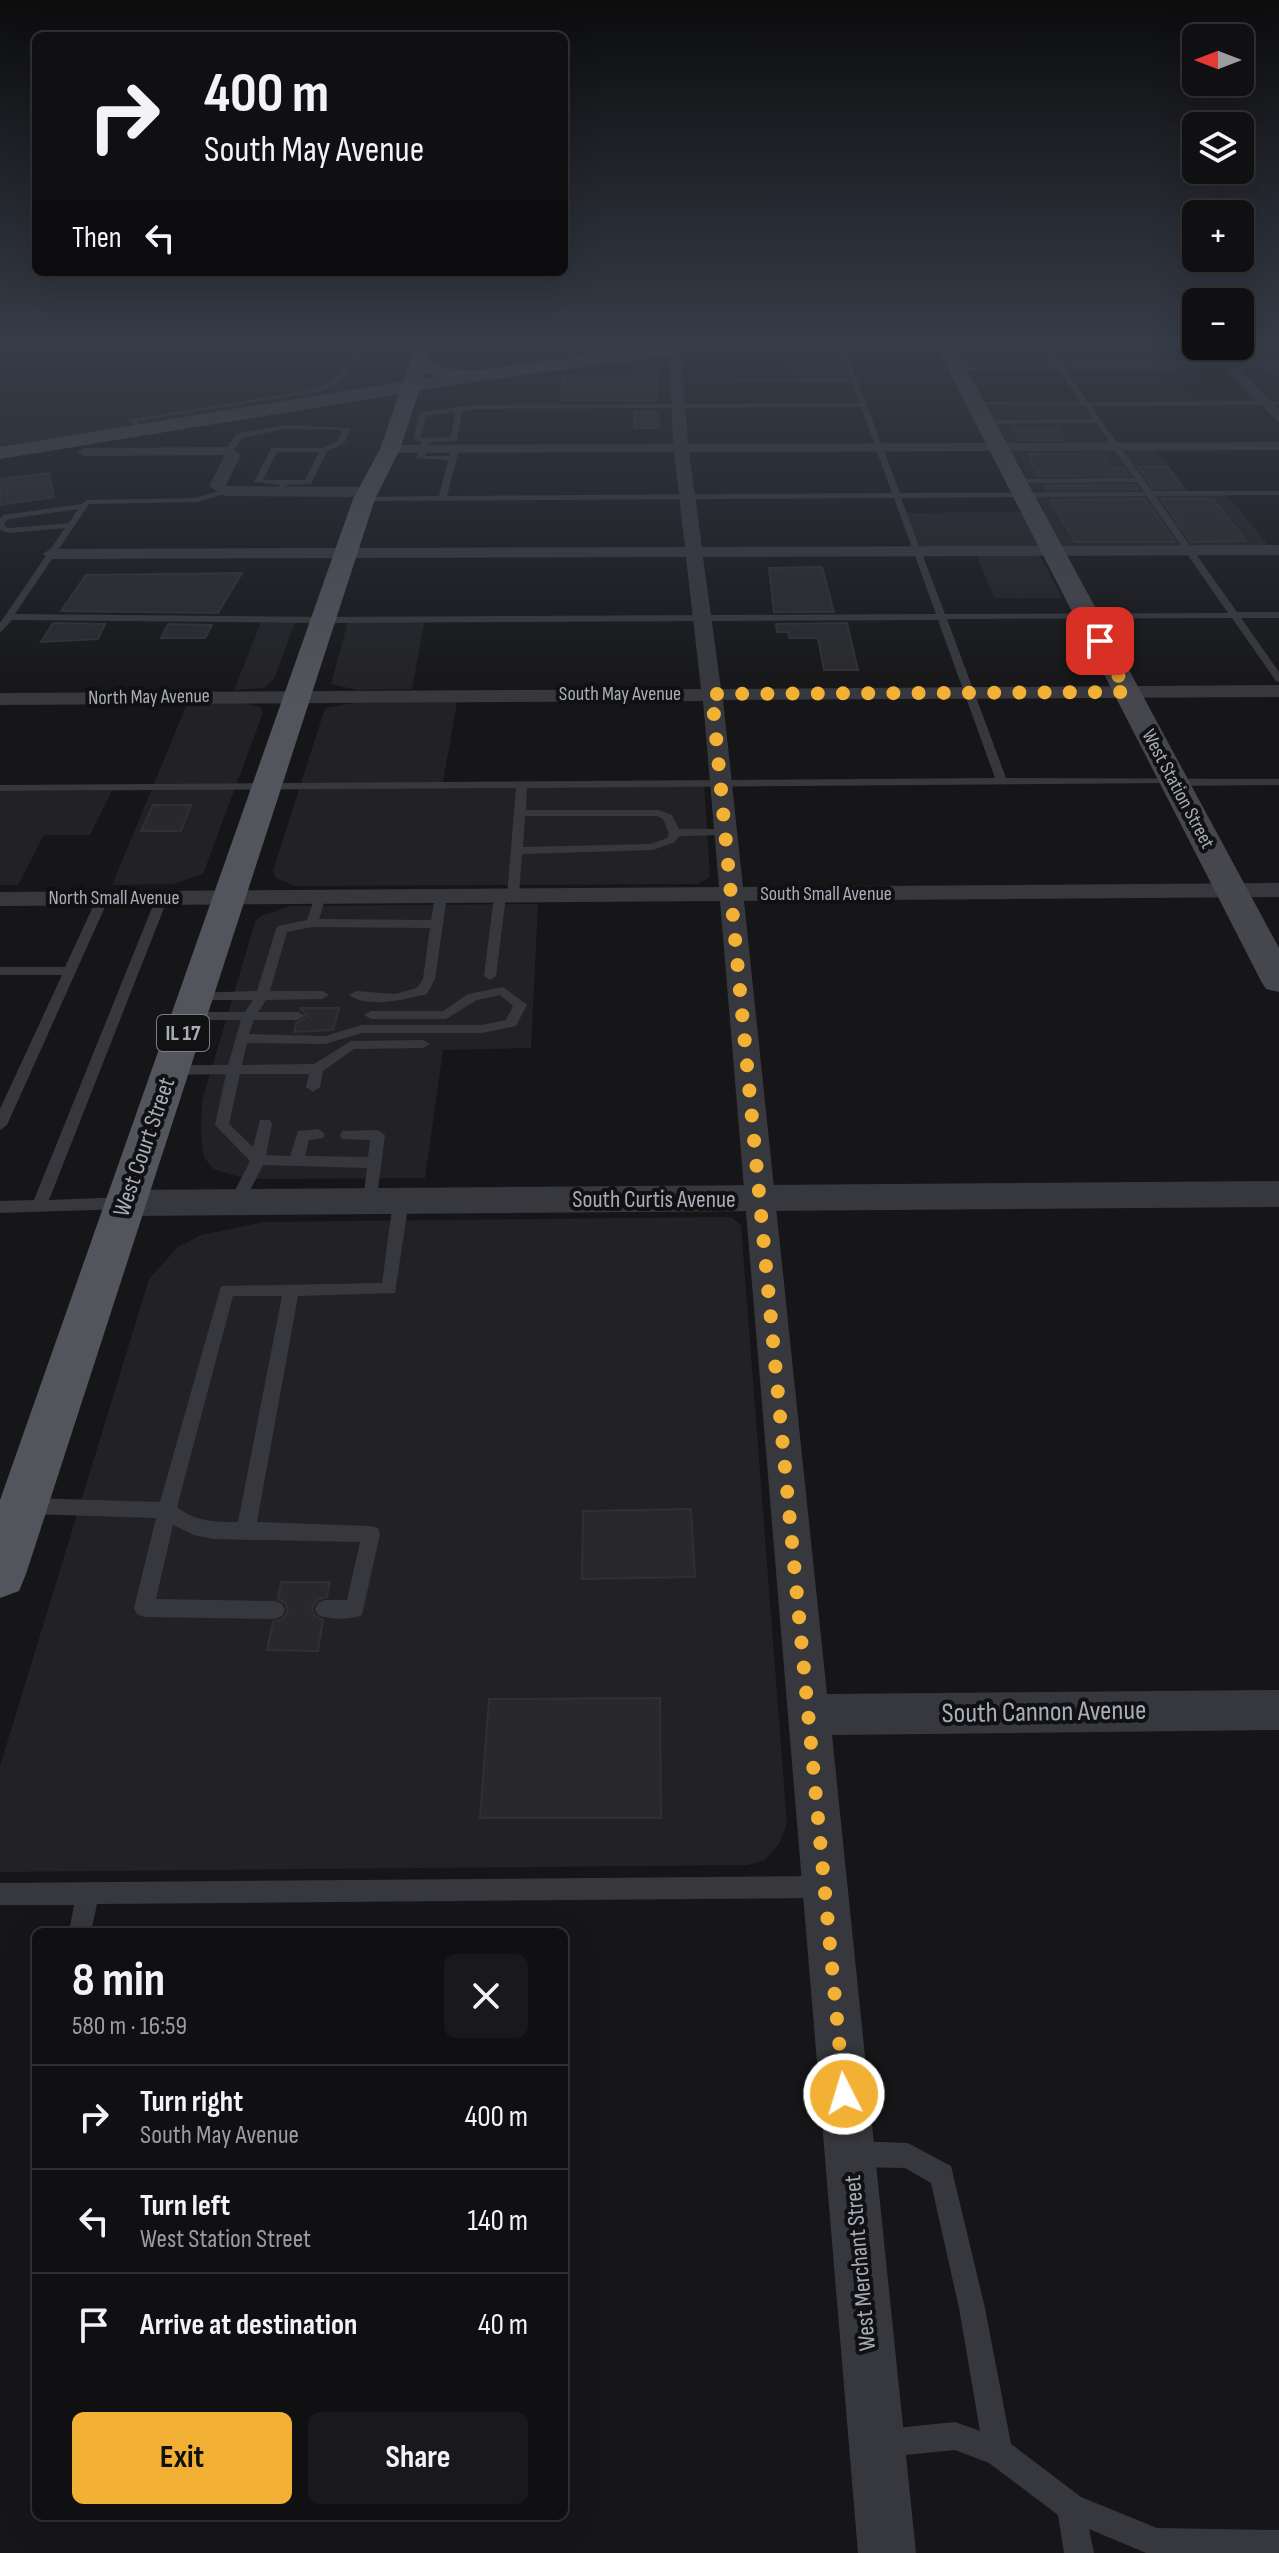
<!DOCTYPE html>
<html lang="en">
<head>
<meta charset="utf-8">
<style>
	:root { --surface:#101012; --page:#19191b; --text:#f1f3f6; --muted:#9c9d9f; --line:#303032; --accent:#f2b134 }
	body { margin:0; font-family:"Sofia Sans Condensed",sans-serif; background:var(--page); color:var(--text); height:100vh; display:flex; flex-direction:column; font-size:30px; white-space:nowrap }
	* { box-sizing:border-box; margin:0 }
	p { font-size:26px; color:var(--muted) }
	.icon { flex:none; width:44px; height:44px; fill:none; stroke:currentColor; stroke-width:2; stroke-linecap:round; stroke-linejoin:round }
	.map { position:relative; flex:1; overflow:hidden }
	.details { position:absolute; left:32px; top:1928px; width:536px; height:592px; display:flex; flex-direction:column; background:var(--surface); border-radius:12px; box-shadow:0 8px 32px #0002,0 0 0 2px var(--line) }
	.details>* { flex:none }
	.guide { position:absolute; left:32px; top:32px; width:536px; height:244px; border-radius:12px; box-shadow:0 8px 32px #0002,0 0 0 2px var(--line); background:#101012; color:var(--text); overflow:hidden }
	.needle { width:52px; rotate:270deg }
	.buttons { position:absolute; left:1182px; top:24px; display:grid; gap:16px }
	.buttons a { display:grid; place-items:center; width:72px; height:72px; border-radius:12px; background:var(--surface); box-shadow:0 8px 32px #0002,0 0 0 2px var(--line); font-size:40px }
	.pin { position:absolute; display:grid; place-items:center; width:68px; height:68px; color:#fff; margin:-34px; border-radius:16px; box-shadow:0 4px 12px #0006 }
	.me { position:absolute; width:88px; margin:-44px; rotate:355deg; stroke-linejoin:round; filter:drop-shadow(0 0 6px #0008) }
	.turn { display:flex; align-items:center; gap:28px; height:168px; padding:0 40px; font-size:36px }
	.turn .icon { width:104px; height:104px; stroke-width:2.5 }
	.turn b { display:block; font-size:56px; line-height:68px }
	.then { display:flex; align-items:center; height:76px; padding:0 40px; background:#0003; gap:16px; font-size:30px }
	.round { display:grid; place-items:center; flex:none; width:84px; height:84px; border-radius:12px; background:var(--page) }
	.headline { display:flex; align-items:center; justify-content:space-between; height:136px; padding:0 40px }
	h1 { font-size:48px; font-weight:700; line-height:60px }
	.cta { display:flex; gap:16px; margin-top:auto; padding:16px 40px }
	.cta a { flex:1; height:92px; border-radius:12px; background:var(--accent); color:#111; font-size:32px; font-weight:700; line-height:92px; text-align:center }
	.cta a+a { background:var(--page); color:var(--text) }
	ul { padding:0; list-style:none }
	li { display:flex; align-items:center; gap:24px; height:104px; padding:0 40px; border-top:2px solid var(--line) }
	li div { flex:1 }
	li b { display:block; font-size:30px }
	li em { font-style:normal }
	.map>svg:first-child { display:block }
	.built { fill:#222225 }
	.green { fill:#1c231d }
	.building { fill:#29292c; stroke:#303034; stroke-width:2 }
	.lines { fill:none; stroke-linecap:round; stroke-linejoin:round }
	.path { stroke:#3d3f44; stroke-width:2; stroke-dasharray:2 3; stroke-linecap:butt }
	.service { fill:#37383d; fill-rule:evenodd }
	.minor { fill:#37383d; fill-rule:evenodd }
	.tertiary { fill:#37383d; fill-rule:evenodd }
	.secondary { fill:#45474d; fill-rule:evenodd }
	.primary { fill:#53555c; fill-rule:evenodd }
	.route { stroke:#f2b134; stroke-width:14; stroke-dasharray:0 25.2 }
	.labels { text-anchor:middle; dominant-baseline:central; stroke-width:8; stroke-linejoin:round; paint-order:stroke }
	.far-street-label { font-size:20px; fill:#a8adb8; stroke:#111113 }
	.shield { fill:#111113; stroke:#7b7e86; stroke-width:2 }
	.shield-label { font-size:22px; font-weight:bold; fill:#a8adb8 }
	.street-label { font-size:24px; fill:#a8adb8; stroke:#111113 }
	.near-street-label { font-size:28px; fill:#a8adb8; stroke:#111113 }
</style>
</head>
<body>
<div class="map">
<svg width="1279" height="2553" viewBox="0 0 1279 2553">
	<rect width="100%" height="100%" fill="#161618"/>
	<!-- built -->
	<g class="built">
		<polygon points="780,342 844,342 857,381 789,382"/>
		<polygon points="987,406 1083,406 1113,450 1156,450 1190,493 1225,493 1269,546 1036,548 1062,598 994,598 974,548 921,548 906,513 1045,512"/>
		<polygon points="349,618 425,618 412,689 357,690 331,684"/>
		<polygon points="261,622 295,622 274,679 264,688 234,690"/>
		<polygon points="457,702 443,782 704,782 710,877 698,884 295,886 276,878 273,871 325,708 354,703"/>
		<polygon points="242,703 261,707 263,713 203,874 174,884 112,885 187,704"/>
		<polygon points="0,791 112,791 90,835 44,835 18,885 0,885"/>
		<polygon points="538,904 531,1048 443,1050 425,1178 247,1179 213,1169 204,1157 201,1135 202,1101 255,922 261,916 290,906"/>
		<polygon points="721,1217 732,1218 741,1225 787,1824 779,1844 765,1860 748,1865 0,1872 0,1766 149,1279 178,1247 201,1235 264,1222"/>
	</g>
	<!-- green -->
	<polygon class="green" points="0,342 696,342 453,372 0,450"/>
	<!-- building -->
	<g class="building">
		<polygon points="656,360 658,401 560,401 563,376 634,376 634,363"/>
		<polygon points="634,411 658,411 659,428 634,428"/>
		<polygon points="1058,428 1066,440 1019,440 1013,429"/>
		<polygon points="1028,454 1104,455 1113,468 1123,468 1128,475 1038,476"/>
		<polygon points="1139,467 1168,467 1183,488 1154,488"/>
		<polygon points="49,473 54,497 0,505 0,479"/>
		<polygon points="1135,485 1138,489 1046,489 1044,486"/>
		<polygon points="1145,499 1175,542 1075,542 1050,500"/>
		<polygon points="1161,499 1213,499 1246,541 1191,542"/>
		<polygon points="822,567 834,612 774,612 769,568"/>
		<polygon points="242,573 218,613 61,611 86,575"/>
		<polygon points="53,623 105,624 98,639 41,642"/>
		<polygon points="847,623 858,670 824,670 818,638 789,638 788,632 777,632 776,624"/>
		<polygon points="168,624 212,625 205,638 161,638"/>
		<polygon points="153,805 191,805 181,831 141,831"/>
		<polygon points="300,1008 339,1008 333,1030 294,1032 296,1023 308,1017"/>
		<polygon points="691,1509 695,1577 582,1579 583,1511"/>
		<polygon points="281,1582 330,1582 327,1597 317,1600 312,1608 315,1616 323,1620 318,1651 267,1650 273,1622 283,1619 288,1611 285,1603 278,1599"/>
		<polygon points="660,1698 661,1818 480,1818 489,1699"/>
	</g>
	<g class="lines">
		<!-- path -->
		<polyline class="path" points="0,346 4,342"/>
		<!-- service -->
		<g class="service">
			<path d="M357 342H363C353 367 345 382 319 392L137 421 143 430 139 432 129 420 315 389C340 379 347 366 357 342Z"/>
			<path d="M837 342H843L900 493 1144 492 1137 482 1013 483 1016 479 1134 478 1096 423 982 424 985 420 1093 419 1084 406 974 405 976 402H1081L1040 342H1046L1088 402 1279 401V405L1091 406 1152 491H1279V495L1155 496 1237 612H1279V618H1241L1279 672V682L1276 681 1232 618 947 619 1006 778 1279 779V785L1175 786 1170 783 527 788 526 810H659L672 815 679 829H724L730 832 724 835 679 836 675 842 653 850 522 854 519 896 513 900 507 896 516 788 0 791V785L995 778 938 620 323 623 12 620 0 633V623L65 528 9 533 0 530V518L4 515 82 504 87 500 196 498 225 489 228 493 197 502 89 504 15 614 323 617 936 614 894 498 364 501 360 499 364 497 439 496 448 460 416 458 422 442 413 440 419 414 423 412 473 405 859 403 851 382 674 380 850 378ZM861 407 892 493 447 496 459 449 452 447 449 456H425L429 442 457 441 462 411 473 409ZM455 412 451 437 421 438 426 416ZM1147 496 1228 613 945 614 901 498ZM78 509 69 523 10 528 5 527 4 523 9 519ZM525 816H657L663 819 669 833 667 838 651 844 523 847Z"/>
			<path d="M285 425 350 428 344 444 327 451 311 484 287 485 281 491 277 489 280 485 254 482 271 448H323L338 441 342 430 285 429 242 438 232 453 225 451 236 434ZM277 452H319L305 480H263Z"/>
			<path d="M441 892 447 896 435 979 427 994C406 999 368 1009 349 995L356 991 395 994 417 988 423 979 430 928 312 927 287 932 270 991H322L329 995 322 999 266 1000 258 1012H298L305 1016 298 1020H254L249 1034 325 1036 362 1025H482L506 1020 513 1006 500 995 477 1000 446 1019H371L364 1015 371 1011H443L468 994 503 987 527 1005 516 1026 482 1033H362L325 1044 247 1043 242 1065 314 1064 351 1041 423 1040 430 1044 423 1048 354 1049 323 1071 320 1087 313 1092 306 1087 309 1074H240L229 1124 253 1147 260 1120H270L272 1124 266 1155 290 1156 298 1131 318 1129 325 1134 323 1138 309 1140 305 1156 368 1157 370 1140 342 1139 340 1135 342 1131 378 1130 385 1135 376 1205H366L363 1201 367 1168 263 1165 242 1206H232L229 1202 250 1161 215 1125 226 1074 170 1075 163 1070 170 1065H228L241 1020H189L182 1016 189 1012H245L253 1000H196L189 996 191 993 257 991 276 929 278 926 307 920 316 894 320 893 326 897 319 919 431 920 435 896Z"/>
			<polygon points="500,892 506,896 496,976 490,980 484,976 494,896"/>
			<polygon points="103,894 109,898 7,1125 0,1130 0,1109 62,975 0,975 0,967 65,967 97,898"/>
			<polygon points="162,894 168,898 49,1200 125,1197 133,1203 125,1209 0,1213 0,1201 34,1200 156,898"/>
			<path d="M401 1195 409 1201 395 1293 298 1296 257 1522 371 1526 378 1528 380 1534 362 1615C350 1620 330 1620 318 1615L315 1609 318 1603 325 1600H347L360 1542 213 1539 194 1535 173 1525 156 1599 275 1601 282 1604 285 1610 282 1616 275 1619 144 1617 137 1614 134 1608 156 1518 29 1514 23 1512 20 1506 23 1500 29 1498 160 1502 221 1286 382 1283 393 1201ZM233 1296H282L238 1522C215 1522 196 1522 177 1507Z"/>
			<polygon points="823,1876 831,1879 834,1887 831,1895 823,1898 97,1904 91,1932 69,1932 74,1905 0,1905 0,1883"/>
			<polygon points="855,2141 908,2143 951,2166 985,2308 1011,2444 1081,2497 1157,2528 1279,2530 1279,2553 1146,2553 1089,2529 1094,2553 1064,2553 1058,2515 989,2463 955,2450 886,2457 876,2453 872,2443 876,2433 886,2429 955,2422 980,2431 959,2308 931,2183 905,2168 855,2167 846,2163 842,2154 846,2145"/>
		</g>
		<!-- minor -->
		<g class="minor">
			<polygon points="675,346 681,350 688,444 1279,442 1279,450 689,452 702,547 1279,545 1279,555 703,557 721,689 1279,685 1279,697 723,700 743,887 1279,883 1279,897 744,901 827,1694 1279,1690 1279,1730 832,1735 916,2553 858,2553 720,901 0,906 0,892 719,887 703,701 0,705 0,693 701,689 686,557 51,559 42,554 51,549 685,547 674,452 390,453 383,449 390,445 673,444 669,350"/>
			<polygon points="1216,354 1226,354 1232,361 1279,361 1279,369 1240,369 1279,410 1279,422 1225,369 956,370 949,366 956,362 1218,361"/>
			<polygon points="229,447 241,455 226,485 228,486 366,487 374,492 366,497 225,496 209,486 225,455 84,456 77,452 84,448"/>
		</g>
		<!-- tertiary -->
		<polygon class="tertiary" points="1279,1181 1279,1207 125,1216 112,1212 107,1203 112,1194 125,1190"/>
		<!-- secondary -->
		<g class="secondary">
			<polygon points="689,342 738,342 729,347 461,384 0,459 0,447 461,372"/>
			<polygon points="934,342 952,342 1279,948 1279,992 1266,989 1261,981"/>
		</g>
		<!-- primary -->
		<path class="primary" d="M417 342H435L429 360C462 382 520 363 557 359L566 364 557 369C512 375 469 385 425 373L400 449 375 499 26 1574 19 1591 0 1598V1500L353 499 380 449Z"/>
	</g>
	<!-- sky -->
	<linearGradient id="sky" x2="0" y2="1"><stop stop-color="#0c0c0d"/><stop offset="0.49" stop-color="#363c48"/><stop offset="1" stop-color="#363c48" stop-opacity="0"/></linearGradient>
	<rect width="1279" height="700" fill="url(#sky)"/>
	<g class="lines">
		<!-- route -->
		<polyline class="route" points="844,2094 712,694 1127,692 1100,641"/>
	</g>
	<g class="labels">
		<!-- far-street labels -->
		<g class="far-street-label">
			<text x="620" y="694">South May Avenue</text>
			<text transform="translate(149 697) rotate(-1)">North May Avenue</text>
			<text transform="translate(1178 789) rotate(62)">West Station Street</text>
			<text x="826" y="894">South Small Avenue</text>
			<text x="114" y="898">North Small Avenue</text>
		</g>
		<!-- shield labels -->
		<rect class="shield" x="157" y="1015" width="52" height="36" rx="6"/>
		<g class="shield-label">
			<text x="183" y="1033">IL 17</text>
		</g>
		<!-- street labels -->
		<g class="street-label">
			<text transform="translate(144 1147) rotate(-71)">West Court Street</text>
			<text x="654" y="1199">South Curtis Avenue</text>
			<text transform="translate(860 2263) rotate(-95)">West Merchant Street</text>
		</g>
		<!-- near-street labels -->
		<g class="near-street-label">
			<text transform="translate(1044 1712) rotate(-1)">South Cannon Avenue</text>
		</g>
	</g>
</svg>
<div class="buttons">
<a><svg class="needle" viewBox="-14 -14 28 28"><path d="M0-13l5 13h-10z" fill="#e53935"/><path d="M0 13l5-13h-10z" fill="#9c9d9f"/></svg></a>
<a><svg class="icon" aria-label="layers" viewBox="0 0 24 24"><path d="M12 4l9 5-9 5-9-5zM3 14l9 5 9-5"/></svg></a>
<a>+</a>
<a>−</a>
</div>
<div class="pin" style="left:1100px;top:641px;background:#d93025"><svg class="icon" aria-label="arrive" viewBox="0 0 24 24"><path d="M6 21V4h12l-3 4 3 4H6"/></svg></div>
<svg class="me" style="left:844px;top:2094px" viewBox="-20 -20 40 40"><circle r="17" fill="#f2b134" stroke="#fff" stroke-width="3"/><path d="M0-11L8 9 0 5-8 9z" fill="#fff"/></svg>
<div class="guide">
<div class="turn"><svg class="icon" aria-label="right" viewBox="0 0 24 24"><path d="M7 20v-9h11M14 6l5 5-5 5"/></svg><div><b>400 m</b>South May Avenue</div></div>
<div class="then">Then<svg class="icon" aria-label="left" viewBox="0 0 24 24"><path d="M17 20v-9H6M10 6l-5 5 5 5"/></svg></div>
</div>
<section class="details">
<div class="headline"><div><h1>8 min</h1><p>580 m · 16:59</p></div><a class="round"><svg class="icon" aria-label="close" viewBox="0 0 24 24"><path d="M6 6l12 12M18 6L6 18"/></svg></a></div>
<ul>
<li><svg class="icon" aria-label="right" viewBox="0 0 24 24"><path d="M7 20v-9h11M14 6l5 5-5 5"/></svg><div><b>Turn right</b><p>South May Avenue</p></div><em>400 m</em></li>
<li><svg class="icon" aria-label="left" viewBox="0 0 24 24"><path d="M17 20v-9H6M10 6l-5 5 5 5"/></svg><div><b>Turn left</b><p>West Station Street</p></div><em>140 m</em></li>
<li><svg class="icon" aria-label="arrive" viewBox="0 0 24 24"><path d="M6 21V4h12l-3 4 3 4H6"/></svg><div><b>Arrive at destination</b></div><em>40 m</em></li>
</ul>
<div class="cta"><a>Exit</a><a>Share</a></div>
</section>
</div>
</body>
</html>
